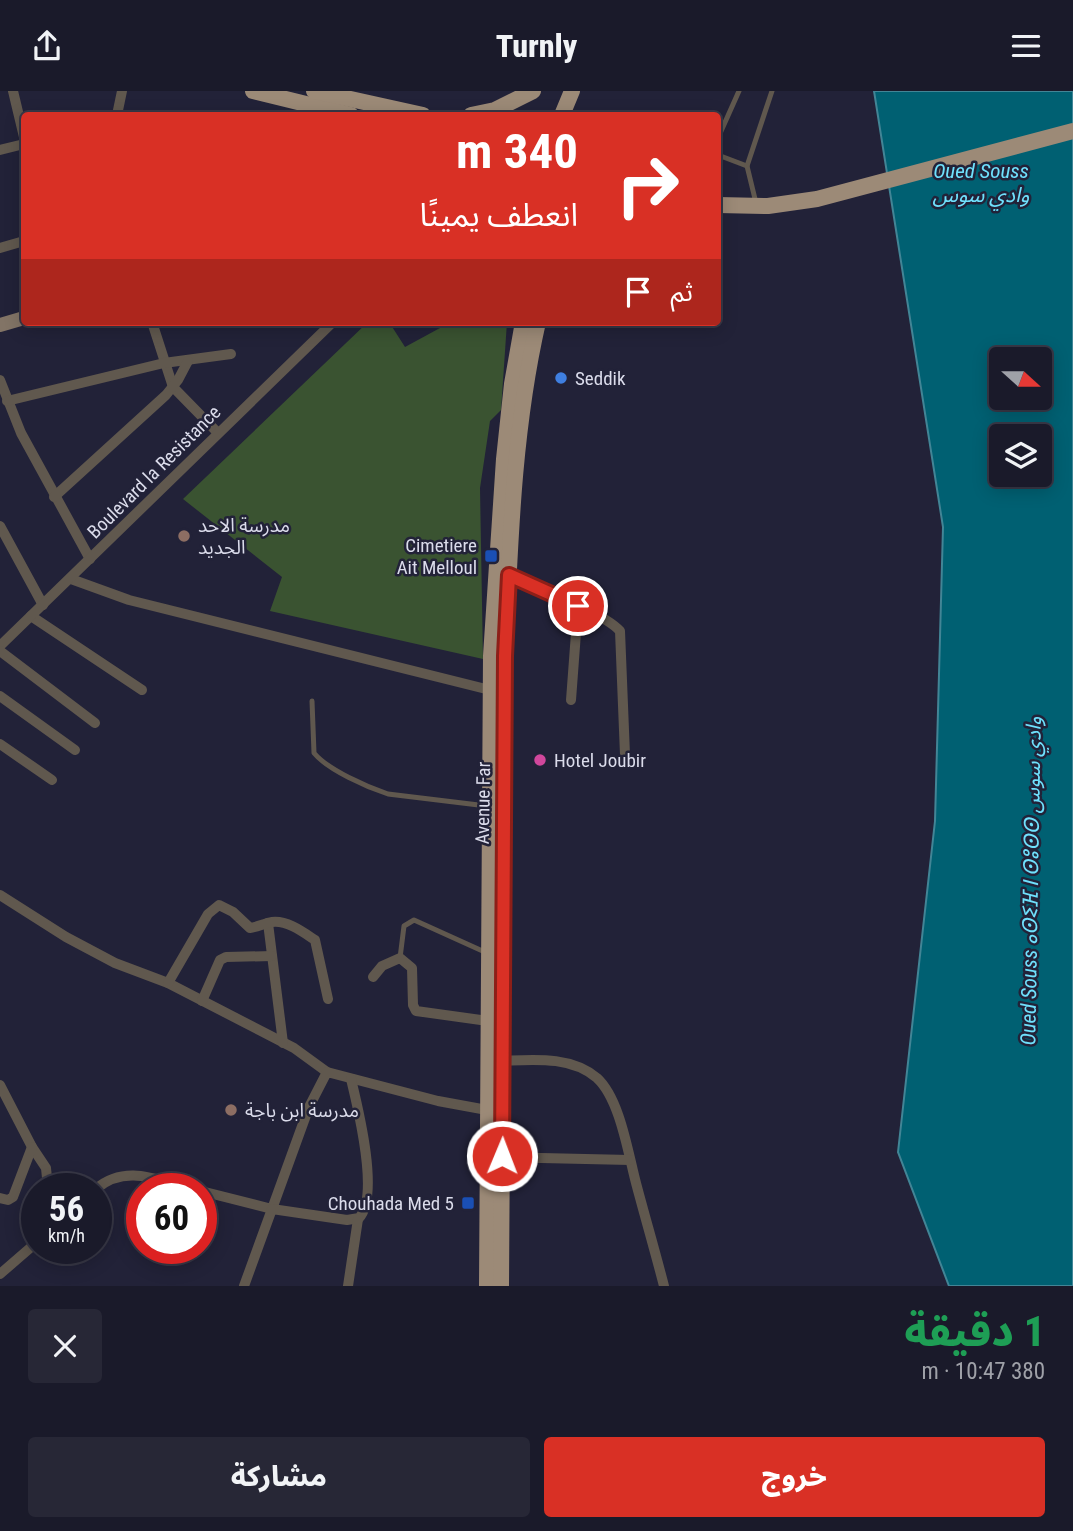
<!DOCTYPE html>
<html lang="ar">
<head>
<meta charset="utf-8">
<style>
	:root { --surface:#1a1a2a; --page:#272736; --text:#f1f3f6; --muted:#9fa1a8; --line:#383847; --accent:#d93025 }
	body { margin:0; font-family:"Roboto Condensed","Noto Sans Arabic","Noto Sans Tifinagh",sans-serif; background:var(--page); color:var(--text); direction:rtl; height:100vh; display:flex; flex-direction:column; font-size:26px; white-space:nowrap }
	* { box-sizing:border-box; margin:0 }
	p { font-size:23px; color:var(--muted) }
	.icon { flex:none; width:38px; height:38px; fill:none; stroke:currentColor; stroke-width:2; stroke-linecap:round; stroke-linejoin:round }
	.map { position:relative; height:1195px; overflow:hidden; direction:ltr }
	.details { display:flex; flex-direction:column; background:var(--surface); flex:1 }
	.details>* { flex:none }
	.hud { position:absolute; left:21px; top:21px; width:700px; height:214px; border-radius:7px; box-shadow:0 4px 18px #0003,0 0 0 2px var(--line); direction:rtl; background:#d93025; color:#fff; overflow:hidden }
	.needle { width:46px; rotate:111deg }
	.buttons { position:absolute; left:989px; top:256px; display:grid; gap:14px }
	.buttons a { display:grid; place-items:center; width:63px; height:63px; border-radius:7px; background:var(--surface); box-shadow:0 4px 18px #0003,0 0 0 2px var(--line); font-size:35px }
	.speed { position:absolute; left:21px; top:1082px; display:flex; gap:14px; font-size:35px; font-weight:700; text-align:center }
	.speed>* { display:grid; place-content:center; width:91px; height:91px; border-radius:50%; background:var(--surface); box-shadow:0 4px 18px #0003,0 0 0 2px var(--line); line-height:1 }
	.speed small { font-size:18px; font-weight:400 }
	.speed .limit { border:10px solid #d22; background:#fff; color:#111 }
	.pin { position:absolute; display:grid; place-items:center; width:60px; height:60px; color:#fff; margin:-30px; border:4px solid #fff; border-radius:50%; box-shadow:0 2px 7px #0007 }
	.me { position:absolute; width:77px; margin:-38px; rotate:1deg; stroke-linejoin:round; filter:drop-shadow(0 0 5px #0008) }
	.turn { display:flex; align-items:center; gap:24px; height:147px; padding:0 28px; font-size:32px }
	.turn .icon { width:91px; height:91px; stroke-width:2.5 }
	.turn b { display:block; font-size:49px; line-height:60px }
	.then { display:flex; align-items:center; height:66px; padding:0 28px; background:#0003; gap:14px; font-size:26px }
	.round { display:grid; place-items:center; flex:none; width:74px; height:74px; border-radius:7px; background:var(--page) }
	.summary { display:flex; align-items:center; justify-content:space-between; height:119px; padding:0 28px }
	h1 { font-size:42px; font-weight:800; line-height:52px; color:#1e9e55 }
	.cta { display:flex; gap:14px; margin-top:auto; padding:14px 28px }
	.cta a { flex:1; height:80px; border-radius:7px; background:var(--accent); color:#fff; font-size:28px; font-weight:800; line-height:80px; text-align:center }
	.cta a+a { background:var(--page); color:var(--text) }
	header { display:flex; justify-content:space-between; align-items:center; height:91px; padding:0 28px; background:var(--surface); font-size:32px; font-weight:800 }
	.map>svg:first-child { display:block }
	.green { fill:#3a5331 }
	.water { fill:#006072; stroke:#428596; stroke-width:2; fill-rule:evenodd }
	.lines { fill:none; stroke-linecap:round; stroke-linejoin:round }
	.lane { stroke:#60584e; stroke-width:5 }
	.street { stroke:#60584e; stroke-width:10 }
	.secondary { stroke:#827466; stroke-width:14 }
	.primary { stroke:#9c8a77; stroke-width:16 }
	.route-casing { stroke:#8d1f18; stroke-width:18 }
	.route { stroke:#d93025; stroke-width:12 }
	.shop-dot { fill:#3f7fe0; stroke:#222238; stroke-width:2.5 }
	.education-dot { fill:#8d6e63; stroke:#222238; stroke-width:2.5 }
	.transit-dot { fill:#1a4fb4; stroke:#222238; stroke-width:2.5 }
	.hotel-dot { fill:#d1479c; stroke:#222238; stroke-width:2.5 }
	.labels { text-anchor:middle; dominant-baseline:central; stroke-width:5; stroke-linejoin:round; paint-order:stroke }
	.poi-label { font-size:19px; fill:#dbdceb; stroke:#222238; text-anchor:start }
	.street-label { font-size:19px; fill:#dbdceb; stroke:#222238 }
	.water-label { font-size:21px; font-style:italic; fill:#6fe1fd; stroke:#222238 }
</style>
</head>
<body>
<header><svg class="icon" aria-label="menu" viewBox="0 0 24 24"><path d="M4 6h16M4 12h16M4 18h16"/></svg>Turnly<svg class="icon" aria-label="share" viewBox="0 0 24 24"><path d="M12 15V3M7 8l5-5 5 5M5 13v7h14v-7"/></svg></header>
<div class="map">
<svg width="1073" height="1195" viewBox="0 0 1073 1195">
	<rect width="100%" height="100%" fill="#222238"/>
	<!-- green -->
	<polygon class="green" points="368,231 389,231 405,256 451,231 507,231 501,319 490,330 480,397 483,568 270,520 282,486 183,408"/>
	<!-- water -->
	<path class="water" d="M874 0H1073V1195H949L898 1061 935 730 943 436ZM1001 268H1040V306H1001ZM1001 345H1040V383H1001Z"/>
	<g class="lines">
		<!-- lane -->
		<g class="lane">
			<polyline points="718,47 739,0"/>
			<polyline points="718,64 747,75"/>
			<polyline points="756,112 747,75 772,0"/>
			<path d="M312 610 314 662C328 679 367 696 388 703L487 715"/>
			<polyline points="400,867 404,835 414,829 487,862"/>
		</g>
		<!-- street -->
		<g class="street">
			<polyline points="13,0 24,46"/>
			<polyline points="117,24 122,0"/>
			<polyline points="0,59 24,53"/>
			<polyline points="0,157 24,150"/>
			<polyline points="152,231 173,296 218,342"/>
			<polyline points="0,289 21,342 90,468"/>
			<polyline points="7,310 164,272 231,263"/>
			<polyline points="54,406 166,304 178,289 188,270"/>
			<polyline points="0,435 43,514"/>
			<path d="M508 484C533 495 605 522 620 540L625 664"/>
			<polyline points="71,488 129,509 494,600"/>
			<polyline points="31,525 142,599"/>
			<polyline points="0,555 333,231"/>
			<polyline points="0,560 95,632"/>
			<polyline points="0,605 75,659"/>
			<polyline points="571,609 578,515"/>
			<polyline points="0,653 52,689"/>
			<polyline points="0,804 66,846 115,872 168,892 294,957 327,981"/>
			<polyline points="268,832 283,952"/>
			<polyline points="373,886 382,875 400,867 412,877 413,914 416,920 488,930"/>
			<path d="M168 892 208 823 219 814 233 821 250 837C258 836 265 832 272 831 287 829 303 841 315 849L328 908"/>
			<polyline points="202,910 220,869 226,866 272,865"/>
			<path d="M499 970C531 969 570 964 597 987 620 1008 628 1062 636 1092 645 1126 655 1160 664 1195"/>
			<polyline points="0,994 32,1056 46,1077 48,1097"/>
			<polyline points="496,1066 630,1069"/>
			<path d="M96 1098C125 1073 157 1089 190 1097"/>
			<polyline points="201,1100 272,1118 309,1016 327,981 438,1010 487,1019"/>
			<polyline points="0,1107 8,1109 13,1106 32,1056"/>
			<polyline points="0,1183 37,1151"/>
			<path d="M244 1195 272 1118 347 1129 359 1127C380 1105 358 1017 351 988"/>
			<polyline points="348,1195 358,1128"/>
		</g>
		<!-- secondary -->
		<polyline class="secondary" points="0,234 24,227"/>
		<!-- primary -->
		<g class="primary">
			<polyline points="253,0 351,24"/>
			<polyline points="314,0 423,24"/>
			<polyline points="471,24 495,19 533,0"/>
			<polyline points="562,24 572,0"/>
			<polyline points="718,114 768,115 817,108 1073,40"/>
			<polyline points="487,1195 491,565 504,368 512,293 523,231"/>
			<path d="M501 1195 505 565C510 454 513 340 538 231"/>
		</g>
	</g>
	<g class="lines">
		<!-- route casing -->
		<g class="route-casing">
			<polyline id="route" points="502,1065 505,565 509,484 578,515"/>
		</g>
		<!-- route -->
		<use href="#route" class="route"/>
	</g>
	<!-- markers -->
	<circle class="shop-dot" cx="561" cy="287" r="7"/>
	<g class="education-dot">
		<circle cx="184" cy="445" r="7"/>
		<circle cx="231" cy="1019" r="7"/>
	</g>
	<g class="transit-dot">
		<rect x="484" y="458" width="14" height="14" rx="3.5"/>
		<rect x="461" y="1105" width="14" height="14" rx="3.5"/>
	</g>
	<circle class="hotel-dot" cx="540" cy="669" r="7"/>
	<g class="labels">
		<!-- poi labels -->
		<g class="poi-label">
			<text x="575" y="287">Seddik</text>
			<text x="198" y="434">مدرسة الاحد<tspan x="198" dy="22">الجديد</tspan></text>
			<text x="477" y="454" text-anchor="end">Cimetiere<tspan x="477" dy="22">Ait Melloul</tspan></text>
			<text x="554" y="669">Hotel Joubir</text>
			<text x="245" y="1019">مدرسة ابن باجة</text>
			<text x="454" y="1112" text-anchor="end">Chouhada Med 5</text>
		</g>
		<!-- street labels -->
		<g class="street-label">
			<text transform="translate(154 381) rotate(-45)">Boulevard la Resistance</text>
			<text transform="translate(483 712) rotate(-89)">Avenue Far</text>
		</g>
		<!-- water labels -->
		<g class="water-label">
			<text x="981" y="80">Oued Souss<tspan x="981" dy="24">وادي سوس</tspan></text>
			<text transform="translate(1031 790) rotate(-89)">Oued Souss ⴰⵙⵉⴼ ⵏ ⵙⵓⵙⵙ وادي سوس</text>
		</g>
	</g>
</svg>
<div class="buttons">
<a><svg class="needle" viewBox="-14 -14 28 28"><path d="M0-13l5 13h-10z" fill="#e53935"/><path d="M0 13l5-13h-10z" fill="#9fa1a8"/></svg></a>
<a><svg class="icon" aria-label="layers" viewBox="0 0 24 24"><path d="M12 4l9 5-9 5-9-5zM3 14l9 5 9-5"/></svg></a>
</div>
<div class="speed"><div>56<small>km/h</small></div><div class="limit">60</div></div>
<div class="pin" style="left:578px;top:515px;background:#d93025"><svg class="icon" aria-label="arrive" viewBox="0 0 24 24"><path d="M6 21V4h12l-3 4 3 4H6"/></svg></div>
<svg class="me" style="left:502px;top:1065px" viewBox="-20 -20 40 40"><circle r="17" fill="#d93025" stroke="#fff" stroke-width="3"/><path d="M0-11L8 9 0 5-8 9z" fill="#fff"/></svg>
<div class="hud">
<div class="turn"><svg class="icon" aria-label="right" viewBox="0 0 24 24"><path d="M7 20v-9h11M14 6l5 5-5 5"/></svg><div><b>340 m</b>انعطف يمينًا</div></div>
<div class="then">ثم<svg class="icon" aria-label="arrive" viewBox="0 0 24 24"><path d="M6 21V4h12l-3 4 3 4H6"/></svg></div>
</div>
</div>
<section class="details">
<div class="summary"><div><h1>1 دقيقة</h1><p>380 m · 10:47</p></div><a class="round"><svg class="icon" aria-label="close" viewBox="0 0 24 24"><path d="M6 6l12 12M18 6L6 18"/></svg></a></div>
<div class="cta"><a>خروج</a><a>مشاركة</a></div>
</section>
</body>
</html>
